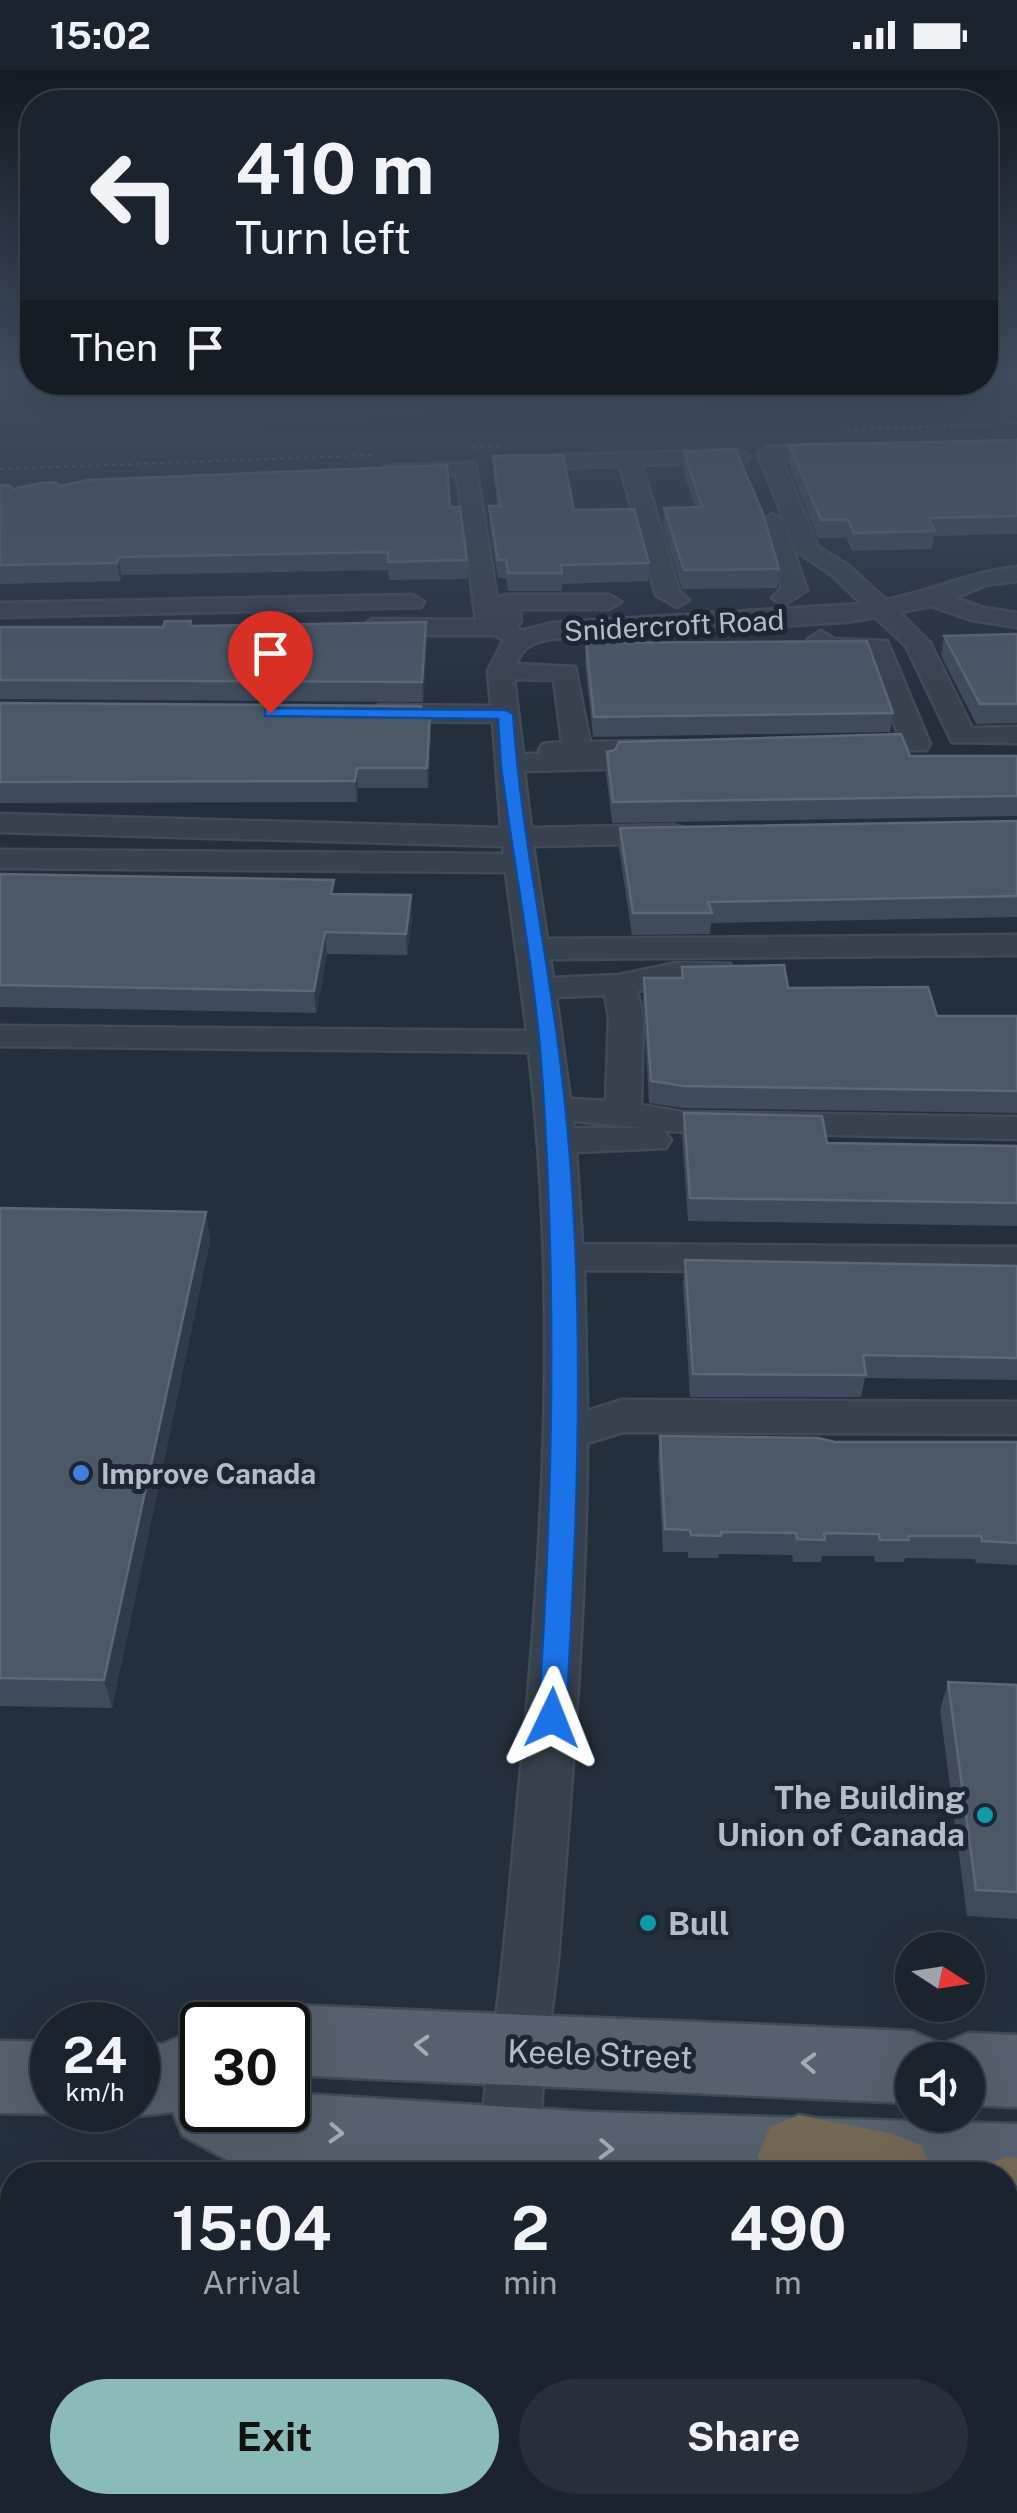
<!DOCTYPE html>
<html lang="en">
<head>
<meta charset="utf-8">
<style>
	:root { --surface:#1b232e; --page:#282f3a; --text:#f1f3f6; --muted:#a0a4aa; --line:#39404a; --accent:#8bbbb9 }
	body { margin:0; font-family:"Public Sans",sans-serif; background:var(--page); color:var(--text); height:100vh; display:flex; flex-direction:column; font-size:38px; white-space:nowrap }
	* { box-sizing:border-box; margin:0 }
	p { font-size:32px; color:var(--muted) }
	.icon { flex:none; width:55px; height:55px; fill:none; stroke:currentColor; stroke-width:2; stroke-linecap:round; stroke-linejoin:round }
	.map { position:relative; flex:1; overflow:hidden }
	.side { position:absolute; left:0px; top:2092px; width:1018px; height:352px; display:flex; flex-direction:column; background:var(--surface); border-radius:40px 40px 0 0; box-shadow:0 10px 40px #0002,0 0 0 2px var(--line) }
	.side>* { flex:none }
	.top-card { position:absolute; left:20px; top:20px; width:978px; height:305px; border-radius:40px; box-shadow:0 10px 40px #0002,0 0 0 2px var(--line); background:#1b232e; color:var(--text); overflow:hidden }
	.needle { width:65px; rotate:102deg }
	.fabs { position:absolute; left:895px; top:1862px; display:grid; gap:20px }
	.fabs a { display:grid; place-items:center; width:90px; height:90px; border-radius:50%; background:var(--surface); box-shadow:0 10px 40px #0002,0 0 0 2px var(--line); font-size:50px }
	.speed { position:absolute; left:30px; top:1932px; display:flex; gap:20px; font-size:50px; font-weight:700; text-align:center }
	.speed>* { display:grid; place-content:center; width:130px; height:130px; border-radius:50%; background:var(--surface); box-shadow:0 10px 40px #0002,0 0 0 2px var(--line); line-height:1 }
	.speed small { font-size:25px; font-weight:400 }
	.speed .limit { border:5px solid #111; border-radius:15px; background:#fff; color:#111 }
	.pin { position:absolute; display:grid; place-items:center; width:85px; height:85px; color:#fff; margin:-102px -42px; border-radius:50% 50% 50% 0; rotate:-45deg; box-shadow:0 0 10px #0007 }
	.pin .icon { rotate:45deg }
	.me { position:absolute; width:110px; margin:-55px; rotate:2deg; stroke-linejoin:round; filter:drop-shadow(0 0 8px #0008) }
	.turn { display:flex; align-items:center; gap:35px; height:210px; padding:0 50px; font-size:45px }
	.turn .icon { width:130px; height:130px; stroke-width:2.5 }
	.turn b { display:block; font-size:70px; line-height:85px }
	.then { display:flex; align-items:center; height:95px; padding:0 50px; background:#0003; gap:20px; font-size:38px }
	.eta { display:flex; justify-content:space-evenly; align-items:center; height:170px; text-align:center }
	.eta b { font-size:60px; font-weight:700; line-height:70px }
	.cta { display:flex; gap:20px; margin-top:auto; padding:20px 50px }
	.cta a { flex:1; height:115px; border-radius:60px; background:var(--accent); color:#111; font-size:40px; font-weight:700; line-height:115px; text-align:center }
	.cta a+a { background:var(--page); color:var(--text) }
	.status { display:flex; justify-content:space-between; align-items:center; height:70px; padding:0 50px; background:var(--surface); direction:ltr }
	.status svg { height:28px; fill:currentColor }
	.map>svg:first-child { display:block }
	.green { fill:#263c3f }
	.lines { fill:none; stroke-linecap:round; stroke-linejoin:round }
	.minor-casing { stroke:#414a57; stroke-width:5 }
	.major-casing { stroke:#414a57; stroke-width:5 }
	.highway-casing { stroke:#434c59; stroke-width:5 }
	.path { stroke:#3f5557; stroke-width:2.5; stroke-dasharray:4 4; stroke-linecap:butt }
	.minor { fill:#38414e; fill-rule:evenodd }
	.major { fill:#56606e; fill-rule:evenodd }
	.highway { fill:#746855; fill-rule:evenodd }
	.wall { fill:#3f4b5c }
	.shaded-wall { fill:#2f3b4b }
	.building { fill:#4b5868; stroke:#5c6777; stroke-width:2.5 }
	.oneway { stroke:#a1aab7 }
	.route { fill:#1a73e8; stroke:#114b97; stroke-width:2.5 }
	.shop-dot { fill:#3f7fe0; stroke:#1d2633; stroke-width:4 }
	.culture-dot { fill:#0f9aa8; stroke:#1d2633; stroke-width:4 }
	.labels { text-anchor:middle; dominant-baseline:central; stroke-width:10; stroke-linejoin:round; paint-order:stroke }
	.street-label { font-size:28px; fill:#b4bcc9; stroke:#1d2633 }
	.poi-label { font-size:28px; font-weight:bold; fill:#b4bcc9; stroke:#1d2633; text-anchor:start }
	.near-poi-label { font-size:32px; font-weight:bold; fill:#b4bcc9; stroke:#1d2633; text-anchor:end }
	.near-street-label { font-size:32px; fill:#b4bcc9; stroke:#1d2633 }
</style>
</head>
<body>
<div class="status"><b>15:02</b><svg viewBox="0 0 49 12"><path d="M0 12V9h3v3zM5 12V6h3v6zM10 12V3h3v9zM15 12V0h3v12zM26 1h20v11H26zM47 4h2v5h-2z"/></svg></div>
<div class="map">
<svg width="1017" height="2443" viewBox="0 0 1017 2443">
	<rect width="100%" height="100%" fill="#242f3e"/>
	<!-- green -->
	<g class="green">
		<polygon points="32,300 32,312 985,312 985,300 1017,302 1017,320 847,323 174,359 0,354 0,300"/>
		<polygon points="1005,2221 1017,2223 1017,2443 639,2443 639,2433 1005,2432"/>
	</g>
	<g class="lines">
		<!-- minor casing -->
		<g class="minor-casing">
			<g id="minor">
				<path d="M842 374 853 380 849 384 782 389 818 477 849 496 886 530C931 521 971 502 1017 497V511L986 515 955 528 985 538 1017 543V557L972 550 931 536 899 542 930 573 972 658 1017 657V673L952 672 906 576 875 547 845 552 552 569C534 572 523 576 516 594L575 597 590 672 668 671 682 679 668 687 615 688 613 697 603 699 524 701 531 758 673 755 684 758 688 764 684 770 673 773 533 776 547 869 1017 865V885L550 889 553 908 619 905 681 892 730 894 734 901 730 908 637 921 643 947 641 1035 682 1042 1017 1047V1069L664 1061 671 1070 666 1078 576 1082 582 1174 1017 1177V1203L584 1200 587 1341 622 1330 1017 1332V1364L623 1362 587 1373C586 1542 572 1709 559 1877 553 1953 532 2029 546 2105H486C477 2046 490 1991 498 1932 507 1862 512 1792 519 1721 544 1475 558 1227 529 982L0 976V956L527 961 506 802 0 798V780L504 784 503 776 0 762V744L501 758 493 652 379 651 365 643 379 635 491 636 488 601 504 570 494 565H373L360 557 373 549 476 550 457 405 393 407 385 406 382 401 385 396 475 393 497 528 507 525H609L621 532 609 539H520L521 551 517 557 521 561 552 553 862 534 833 506 796 481 758 383 769 377ZM514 609 554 610 562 672 543 674 539 680 542 684H523ZM605 925 609 947 606 1031 570 1029 556 927ZM573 1051 647 1058H573Z"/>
				<polygon points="738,380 749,386 746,391 642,395 679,521 689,530 677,537 656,525 620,396 511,399 500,393 511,387"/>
				<polygon points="772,444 783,451 807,520 784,535 772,528 782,518 761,451"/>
				<polygon points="412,525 424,532 421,537 0,547 0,533"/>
				<polygon points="821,561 834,569 887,571 930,674 926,680 841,681 837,675 841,669 899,666 868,584 816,582 808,569"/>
				<polygon points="0,2183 12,2186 12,2248 0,2245"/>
				<polygon points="12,2399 12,2432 47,2432 45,2443 0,2443 0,2404"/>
				<polygon points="166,2432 234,2432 232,2443 164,2443"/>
				<polygon points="436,2432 503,2432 507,2443 439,2443"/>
			</g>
		</g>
		<!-- major casing -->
		<g class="major-casing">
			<g id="major">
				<polygon points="288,1935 912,1961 937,1972 940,1979 943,1974 968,1963 1017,1965 1017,2037 968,2035 968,1990 912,1990 912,2033 288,2005 288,1955 259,1955 263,1945"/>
				<polygon points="202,1957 202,2040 288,2040 288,2023 591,2042 1017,2054 1017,2128 1005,2128 1005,2105 415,2105 235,2094 183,2066 173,2042 138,2046 123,2040 138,2040 138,1974 163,1974"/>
				<polygon points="0,1971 52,1972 52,2040 62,2040 52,2044 0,2043"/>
			</g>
		</g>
		<!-- highway casing -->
		<g class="highway-casing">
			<g id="highway">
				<polygon points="799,2045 893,2064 922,2076 934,2105 766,2105 758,2086 770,2057"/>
				<polygon points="1005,2087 1017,2088 1017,2172 1005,2169 1005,2105 973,2105 976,2099"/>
			</g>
		</g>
		<!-- path -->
		<g class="path">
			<polyline points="455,329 462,328 467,312"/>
			<polyline points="847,360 1017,353"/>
			<polyline points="472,378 501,376"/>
			<polyline points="0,399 377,385"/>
		</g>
		<!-- minor -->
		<use href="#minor" class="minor"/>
		<!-- major -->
		<use href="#major" class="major"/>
		<!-- highway -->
		<use href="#highway" class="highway"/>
	</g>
	<!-- wall -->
	<g class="wall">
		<polygon points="1017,370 1017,464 934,466 932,479 852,481 846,468 818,468 788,393 789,375"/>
		<polygon points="684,382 779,499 777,518 682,519 663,456 664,438 695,437 683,399"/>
		<polygon points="493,386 649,493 648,511 562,514 562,521 508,521 506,508 498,508 489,454 489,436 497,436 494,403"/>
		<polygon points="0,415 14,419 61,416 450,437 467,490 467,509 389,510 388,500 122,505 120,511 0,514"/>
		<polygon points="192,556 427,571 423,632 0,629 0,557"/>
		<polygon points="1017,564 1017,653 976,654 941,585 944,566"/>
		<polygon points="586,573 893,643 890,662 593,667 585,592"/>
		<polygon points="0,633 421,643 431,663 428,718 358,718 357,732 0,733"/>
		<polygon points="607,682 910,686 1017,686 1017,746 612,753 606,702"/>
		<polygon points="1017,751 1017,847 711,853 710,864 632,865 619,778 620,758"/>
		<polygon points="0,804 335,824 412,847 407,885 327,884 316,943 0,937"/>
		<polygon points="682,897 937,946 1017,946 1017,1043 682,1038 649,1033 643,929 644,908 681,908"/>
		<polygon points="684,1043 827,1073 1017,1076 1017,1156 688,1151 682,1065"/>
		<polygon points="0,1138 206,1142 210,1171 112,1638 0,1636"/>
		<polygon points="685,1190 1017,1196 1017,1310 865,1308 861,1327 690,1327 683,1213"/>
		<polygon points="660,1366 835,1372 1017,1372 1017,1495 976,1493 975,1489 905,1488 904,1492 875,1492 874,1486 822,1486 821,1492 793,1492 792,1485 719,1484 718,1488 688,1488 688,1482 663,1482 658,1388"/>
		<polygon points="948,1612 1017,1615 1017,1849 967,1846 940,1640"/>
	</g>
	<!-- shaded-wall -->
	<g class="shaded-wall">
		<polygon points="119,487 122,505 120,511 117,493"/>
		<polygon points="426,552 427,571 423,632 422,612"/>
		<polygon points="430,643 431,663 428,718 427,698"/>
		<polygon points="357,698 358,718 357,732 355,711"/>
		<polygon points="411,825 412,847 407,885 406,864"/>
		<polygon points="325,862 327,884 316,943 314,921"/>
		<polygon points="206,1142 210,1171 112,1638 104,1610"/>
	</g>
	<!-- building -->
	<g class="building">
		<polygon points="1017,370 1017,446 928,448 935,461 854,463 848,450 821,450 789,375"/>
		<polygon points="735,379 762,441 779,499 684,500 664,438 702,437 684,382"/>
		<polygon points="563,385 574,440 634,439 649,493 561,495 562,503 508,503 506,490 498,490 489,436 500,436 493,386"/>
		<polygon points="447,395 450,437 460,437 467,490 388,492 388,482 119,487 117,493 0,495 0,415 8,415 14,419 40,413 55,412 61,416 88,410"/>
		<polygon points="165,551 191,551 190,556 426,552 422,612 0,610 0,557 163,557"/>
		<polygon points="1017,564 1017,634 980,634 944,566"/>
		<polygon points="867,571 893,643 594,647 586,573"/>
		<polygon points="0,633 421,636 421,643 430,643 427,698 357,698 355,711 0,712"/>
		<polygon points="901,664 910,686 1017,686 1017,726 613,732 607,682 615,680 619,672"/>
		<polygon points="1017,751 1017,826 708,832 712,843 633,843 620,758"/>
		<polygon points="0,804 334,810 331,824 411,825 406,864 325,862 314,921 0,915"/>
		<polygon points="784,895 788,918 928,917 937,946 1017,946 1017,1021 684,1016 651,1011 644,908 683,908 682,897"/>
		<polygon points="684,1043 822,1046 827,1073 1017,1076 1017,1133 690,1128"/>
		<polygon points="0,1138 206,1142 104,1610 0,1608"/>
		<polygon points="685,1190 1017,1196 1017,1288 863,1285 866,1305 693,1304"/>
		<polygon points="660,1366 818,1368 835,1372 1017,1372 1017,1473 982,1471 981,1466 908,1466 909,1470 880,1470 879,1464 824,1463 825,1470 797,1469 796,1463 721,1462 721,1466 691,1465 690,1460 665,1459"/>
		<polygon points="948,1612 1017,1615 1017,1822 976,1820"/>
		<polygon points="46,2432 159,2432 159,2441 188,2442 30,2443 46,2439"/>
		<polygon points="630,2432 999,2432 999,2443 629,2443"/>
	</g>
	<!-- one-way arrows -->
	<defs><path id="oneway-chevron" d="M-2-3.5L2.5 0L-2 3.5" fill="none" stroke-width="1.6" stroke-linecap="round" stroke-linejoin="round" transform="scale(2.5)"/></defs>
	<g class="oneway">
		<use href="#oneway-chevron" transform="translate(422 1975) rotate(-177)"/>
		<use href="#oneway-chevron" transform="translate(809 1993) rotate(-178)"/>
		<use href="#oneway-chevron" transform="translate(336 2063) rotate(3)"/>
		<use href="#oneway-chevron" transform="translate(606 2079) rotate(2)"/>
	</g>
	<!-- sky -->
	<linearGradient id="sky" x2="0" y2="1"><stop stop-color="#141a22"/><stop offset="0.47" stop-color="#3f4d63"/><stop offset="1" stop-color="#3f4d63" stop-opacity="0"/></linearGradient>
	<rect width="1017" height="643" fill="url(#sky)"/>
	<!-- route -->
	<path class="route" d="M270 638 506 640 513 644C521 763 547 879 561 997 587 1211 579 1434 566 1648L562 1657 552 1661 542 1657 538 1648C553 1432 557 1221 542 1004 535 902 514 798 501 696L498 649 265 646V639Z"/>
	<!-- markers -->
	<circle class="shop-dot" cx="81" cy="1403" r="10"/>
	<g class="culture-dot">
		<circle cx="985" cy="1745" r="10"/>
		<circle cx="648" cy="1853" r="10"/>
	</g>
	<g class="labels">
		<!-- street labels -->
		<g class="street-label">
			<text transform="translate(674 555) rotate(-3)">Snidercroft Road</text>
		</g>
		<!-- poi labels -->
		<g class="poi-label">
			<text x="101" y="1403">Improve Canada</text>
		</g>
		<!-- near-poi labels -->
		<g class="near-poi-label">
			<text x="965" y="1727">The Building<tspan x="965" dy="37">Union of Canada</tspan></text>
			<text x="668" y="1853" text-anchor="start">Bull</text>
		</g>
		<!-- near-street labels -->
		<g class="near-street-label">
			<text transform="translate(600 1984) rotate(2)">Keele Street</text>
		</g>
	</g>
</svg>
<div class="fabs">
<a><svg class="needle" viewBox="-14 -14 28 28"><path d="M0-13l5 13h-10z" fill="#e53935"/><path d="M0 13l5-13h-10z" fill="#a0a4aa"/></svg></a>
<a><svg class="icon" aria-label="sound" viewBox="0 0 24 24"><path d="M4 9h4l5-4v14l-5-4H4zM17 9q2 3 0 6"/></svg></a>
</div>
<div class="speed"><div>24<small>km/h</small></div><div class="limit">30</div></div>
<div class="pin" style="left:270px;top:643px;background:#d93025"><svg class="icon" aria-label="arrive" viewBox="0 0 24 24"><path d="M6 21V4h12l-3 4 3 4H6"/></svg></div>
<svg class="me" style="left:552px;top:1648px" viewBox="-20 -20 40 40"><path d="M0-17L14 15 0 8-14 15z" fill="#1a73e8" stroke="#fff" stroke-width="4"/></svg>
<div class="top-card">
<div class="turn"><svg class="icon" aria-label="left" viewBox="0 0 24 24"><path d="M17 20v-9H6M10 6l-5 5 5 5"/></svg><div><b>410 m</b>Turn left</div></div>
<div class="then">Then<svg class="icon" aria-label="arrive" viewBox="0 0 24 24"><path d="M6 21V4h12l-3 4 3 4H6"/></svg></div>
</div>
<section class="side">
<div class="eta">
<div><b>15:04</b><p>Arrival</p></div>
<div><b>2</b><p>min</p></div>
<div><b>490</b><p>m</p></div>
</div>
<div class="cta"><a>Exit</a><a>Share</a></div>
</section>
</div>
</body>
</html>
